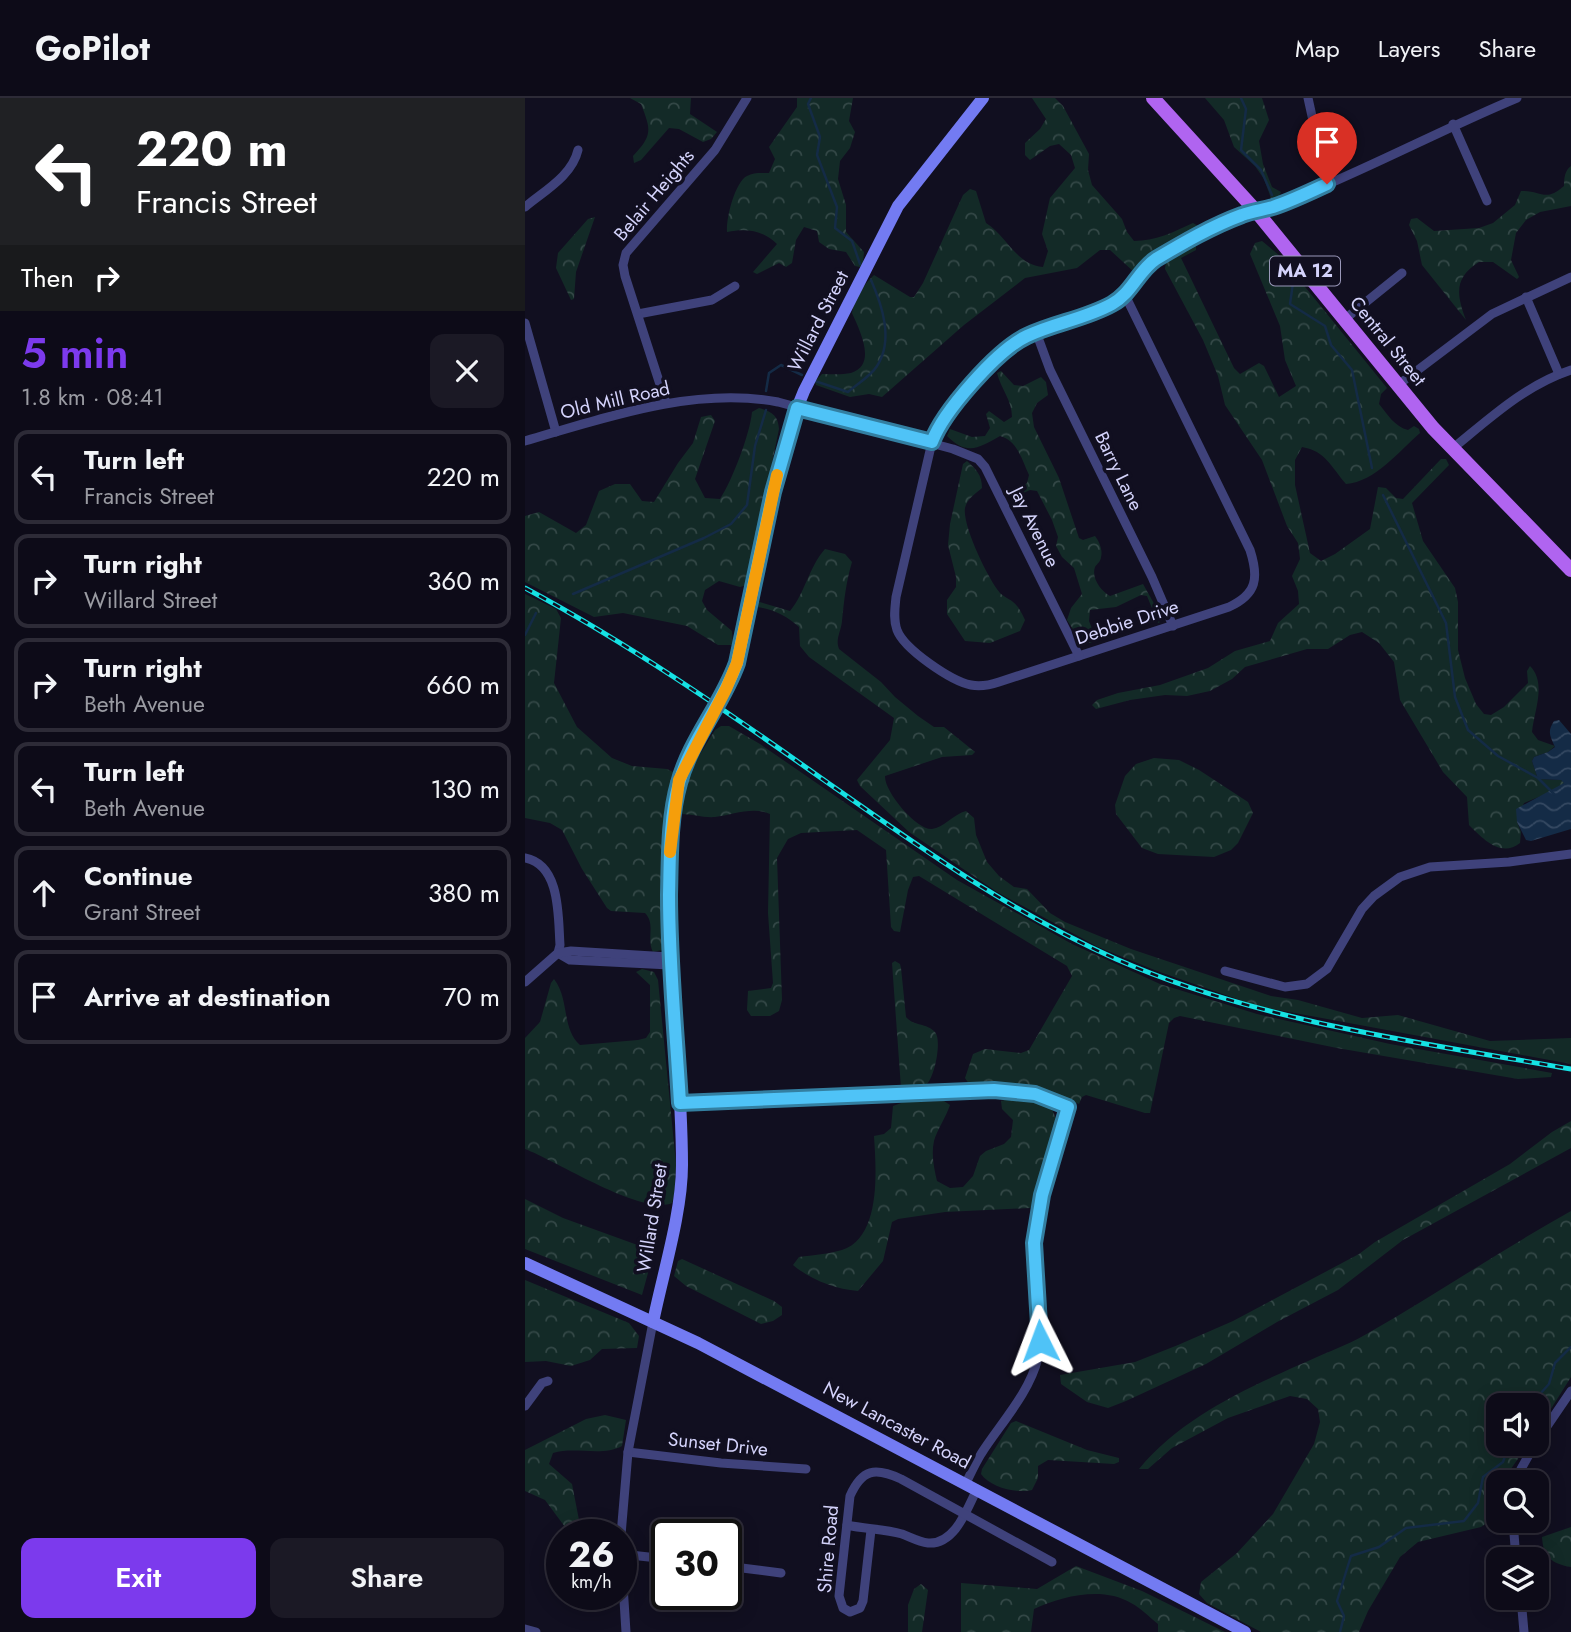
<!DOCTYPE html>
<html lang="en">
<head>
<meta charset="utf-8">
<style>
	:root { --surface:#0d0b18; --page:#1b1925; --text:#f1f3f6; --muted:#9a9ba2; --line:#2d2b37; --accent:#7c3aed }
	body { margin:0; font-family:Jost,sans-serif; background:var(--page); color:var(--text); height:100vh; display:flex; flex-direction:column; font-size:26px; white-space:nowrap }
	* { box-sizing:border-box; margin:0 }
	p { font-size:23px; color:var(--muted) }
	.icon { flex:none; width:38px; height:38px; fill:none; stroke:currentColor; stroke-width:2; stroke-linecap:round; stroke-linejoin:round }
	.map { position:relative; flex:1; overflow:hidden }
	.panel { display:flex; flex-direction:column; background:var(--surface); width:525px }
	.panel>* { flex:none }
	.top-card { background:#202124; color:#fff; overflow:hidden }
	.buttons { position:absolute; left:961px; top:1295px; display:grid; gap:14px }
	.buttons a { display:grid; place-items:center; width:63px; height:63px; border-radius:14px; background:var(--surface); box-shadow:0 4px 18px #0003,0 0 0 2px var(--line); font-size:35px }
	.speed { position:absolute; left:21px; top:1421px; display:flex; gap:14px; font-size:35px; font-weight:700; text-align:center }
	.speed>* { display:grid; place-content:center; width:91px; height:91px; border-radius:50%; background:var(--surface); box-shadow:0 4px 18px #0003,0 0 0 2px var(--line); line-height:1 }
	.speed small { font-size:18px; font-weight:400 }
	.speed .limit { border:4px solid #111; border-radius:10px; background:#fff; color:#111 }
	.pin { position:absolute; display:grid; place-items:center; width:60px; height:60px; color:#fff; margin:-72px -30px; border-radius:50% 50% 50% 0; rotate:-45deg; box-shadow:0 0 7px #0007 }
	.pin .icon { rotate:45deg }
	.me { position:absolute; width:77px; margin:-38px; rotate:357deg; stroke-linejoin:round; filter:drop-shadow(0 0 5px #0008) }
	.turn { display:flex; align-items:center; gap:24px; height:147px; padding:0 21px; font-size:32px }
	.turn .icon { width:91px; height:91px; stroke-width:2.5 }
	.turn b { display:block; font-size:49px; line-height:60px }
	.then { display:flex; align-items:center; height:66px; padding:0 21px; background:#0003; gap:14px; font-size:26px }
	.round { display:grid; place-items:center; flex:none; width:74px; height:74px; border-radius:14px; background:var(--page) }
	.headline { display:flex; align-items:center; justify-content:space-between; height:119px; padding:0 21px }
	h1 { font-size:42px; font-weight:600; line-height:52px; color:var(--accent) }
	.cta { display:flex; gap:14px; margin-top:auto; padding:14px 21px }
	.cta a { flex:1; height:80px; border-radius:14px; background:var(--accent); color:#fff; font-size:28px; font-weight:600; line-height:80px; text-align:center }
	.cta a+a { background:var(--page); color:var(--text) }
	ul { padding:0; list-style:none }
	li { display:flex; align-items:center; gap:21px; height:94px; margin:0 14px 10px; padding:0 7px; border:4px solid var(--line); border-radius:14px }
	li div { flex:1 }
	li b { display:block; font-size:26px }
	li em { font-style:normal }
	header { display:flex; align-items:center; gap:42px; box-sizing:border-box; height:98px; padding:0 35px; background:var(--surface); border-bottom:2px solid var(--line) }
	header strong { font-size:33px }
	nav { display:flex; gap:38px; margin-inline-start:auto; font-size:24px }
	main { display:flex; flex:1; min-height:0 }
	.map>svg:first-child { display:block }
	.forest { fill:url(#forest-crowns) }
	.water { fill:url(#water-waves) }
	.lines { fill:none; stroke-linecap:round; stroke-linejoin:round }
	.stream { stroke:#142b46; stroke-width:2.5 }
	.street { stroke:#3f427b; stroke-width:9 }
	.secondary { stroke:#737bf2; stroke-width:12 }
	.primary { stroke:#b064f0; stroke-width:14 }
	.rail-casing { stroke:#15e2e4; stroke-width:5 }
	.rail { stroke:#110f20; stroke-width:2.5; stroke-dasharray:8; stroke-linecap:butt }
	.route-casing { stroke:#337fa1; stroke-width:18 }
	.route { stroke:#4fc3f7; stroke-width:12 }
	.slow { stroke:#f59e0b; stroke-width:12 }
	.labels { text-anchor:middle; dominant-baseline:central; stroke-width:7; stroke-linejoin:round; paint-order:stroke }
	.shield { fill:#110f20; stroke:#9a98b9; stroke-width:2 }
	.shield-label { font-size:18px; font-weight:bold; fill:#d4d3fb }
	.street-label { font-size:19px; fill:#d4d3fb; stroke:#110f20 }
</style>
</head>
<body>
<header>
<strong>GoPilot</strong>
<nav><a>Map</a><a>Layers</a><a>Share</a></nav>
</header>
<main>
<section class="panel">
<div class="top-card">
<div class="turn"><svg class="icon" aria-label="left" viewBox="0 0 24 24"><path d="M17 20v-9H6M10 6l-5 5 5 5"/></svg><div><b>220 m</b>Francis Street</div></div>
<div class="then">Then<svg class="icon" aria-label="right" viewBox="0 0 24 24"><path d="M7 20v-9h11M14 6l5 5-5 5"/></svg></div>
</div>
<div class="headline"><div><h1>5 min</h1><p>1.8 km · 08:41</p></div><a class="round"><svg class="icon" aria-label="close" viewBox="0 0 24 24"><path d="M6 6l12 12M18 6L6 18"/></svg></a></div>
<ul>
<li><svg class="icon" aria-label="left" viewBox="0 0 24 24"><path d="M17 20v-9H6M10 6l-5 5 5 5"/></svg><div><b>Turn left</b><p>Francis Street</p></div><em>220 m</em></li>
<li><svg class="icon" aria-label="right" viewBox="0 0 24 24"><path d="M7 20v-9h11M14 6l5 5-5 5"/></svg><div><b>Turn right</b><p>Willard Street</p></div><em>360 m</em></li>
<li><svg class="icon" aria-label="right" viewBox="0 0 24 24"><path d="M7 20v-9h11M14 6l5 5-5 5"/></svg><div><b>Turn right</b><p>Beth Avenue</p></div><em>660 m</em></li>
<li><svg class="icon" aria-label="left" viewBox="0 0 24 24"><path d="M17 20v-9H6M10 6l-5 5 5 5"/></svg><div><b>Turn left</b><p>Beth Avenue</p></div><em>130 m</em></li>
<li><svg class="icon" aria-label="ahead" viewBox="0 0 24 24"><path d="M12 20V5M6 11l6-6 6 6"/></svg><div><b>Continue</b><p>Grant Street</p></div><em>380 m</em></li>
<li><svg class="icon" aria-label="arrive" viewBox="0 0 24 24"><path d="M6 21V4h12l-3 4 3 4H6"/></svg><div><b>Arrive at destination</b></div><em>70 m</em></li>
</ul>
<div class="cta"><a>Exit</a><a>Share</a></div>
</section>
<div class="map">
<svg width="1046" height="1534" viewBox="0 0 1046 1534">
	<defs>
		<pattern id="forest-crowns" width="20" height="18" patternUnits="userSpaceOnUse" patternTransform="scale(1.75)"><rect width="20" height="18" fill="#132a27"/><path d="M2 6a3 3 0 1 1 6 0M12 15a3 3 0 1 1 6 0" fill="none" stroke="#344847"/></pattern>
		<pattern id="water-waves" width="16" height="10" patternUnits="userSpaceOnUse" patternTransform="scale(1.75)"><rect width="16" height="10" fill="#142b46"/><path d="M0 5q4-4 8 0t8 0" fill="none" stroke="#354962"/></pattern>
	</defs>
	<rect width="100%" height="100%" fill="#110f20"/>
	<!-- forest -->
	<g class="forest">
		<path d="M105 0H166L165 16 192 34 186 41 178 44 154 31 144 30 116 62 109 65 108 58C128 37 126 32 116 6Z"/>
		<path d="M272 0H328L324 23 330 34 325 50 315 63 313 81 321 107V134L339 154 338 165 335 169 330 168 321 154 304 151 294 144 292 133 279 129 271 142 267 165 261 169 254 165 232 176 228 174 252 146C238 132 221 130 202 134 201 120 210 84 222 78 229 74 237 75 244 75L250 61 244 49 272 9Z"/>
		<path d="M507 0H530L538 8 564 56 563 72 567 87 597 121 602 134 609 143C630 143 649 134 668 125L673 128V132L624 158 609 174 585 152H575L552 170 500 180 439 227 357 299 344 296 325 299 291 287 290 283 297 276C305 276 317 277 326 275 353 267 334 231 327 215 329 201 339 186 349 177L385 199H389L398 185 438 97 445 91 451 93 461 125C482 138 491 167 518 169L523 153 517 136 525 100 550 70 546 57 534 46 525 48 505 62 500 57V45L515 31 521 21Z"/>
		<polygon points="680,0 737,0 744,22 734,43 738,66 747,89 756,94 753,100 747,103 739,81 730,68 709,49 699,22"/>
		<path d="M1046 68V108L1015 114 1001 122 991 135 986 162 994 179 992 181 968 164H954C928 180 932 198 941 222L897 167 892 143 884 127 886 121 892 120 909 133 954 130 968 125 990 107 996 93C1016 92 1020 105 1039 88 1039 80 1040 72 1046 68Z"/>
		<polygon points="70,119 51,174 49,201 46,202 31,170 33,155 63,121"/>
		<path d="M737 143 755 158 862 290 856 296 854 306C862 316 870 329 883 332L889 328 894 331 895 335C874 353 850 384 821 386 806 369 801 353 777 349L770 362V387L785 455 796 463 810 456 845 431 853 389 861 390 871 400 878 401 916 361H921L924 367 887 405 898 443 930 490 933 504V552L940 580 951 606 959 616 966 617 979 609 1003 585 1002 573 1005 568C1022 585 1009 613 1007 634L1013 642 1030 648 1023 654 1009 659 1007 663 1013 681 1036 682 1040 685 1028 693 999 705 992 724 996 734 995 745C976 760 958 741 944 727L942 699 918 674 875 602 869 564 854 545 837 534 825 537 803 551H782L720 569 707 581 685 593 662 598 640 597 605 602 571 611 567 607 572 602 593 595 635 587 683 570 710 553 745 543 753 525 774 506 773 493 767 478 775 461 773 445 762 428 737 362 700 307 693 278 678 242 640 171 641 163 667 147 671 148V152L656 160 709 270 715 276 734 265 739 268 754 299 771 288 760 262 755 228 725 156 730 145Z"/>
		<path d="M476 273 489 287 498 288 516 279 521 284 523 297 512 305 507 315 509 329 534 380 554 440 558 442 570 438C574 443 578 452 576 459 576 463 572 466 570 469 566 480 576 493 585 498L618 486 636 518 635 524 633 525 622 498 616 497 591 509 565 512 564 523 570 538 567 545H557L542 522 546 510 557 496 549 470 537 459 531 448 533 439 527 422 512 393 505 392 494 397 489 393 502 385 504 377C497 362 492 342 475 338 454 350 442 358 422 338L425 331 447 339 460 338 465 330 461 316 464 313 479 324 487 319C487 302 476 291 472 275Z"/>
		<path d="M234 310C247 314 253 317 254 331L222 487 215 489 194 483 180 492 177 503 182 512 207 533 208 547H193L162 528 98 515 69 519 0 484V418L14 414 51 435 61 427 74 393 90 386H105L117 403 129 404 153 365 168 345 176 319 186 317 190 323 170 381 180 400 195 401C207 383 225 336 227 314Z"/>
		<path d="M442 363C451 371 457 377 457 390 451 395 442 401 440 410 437 427 463 481 475 495 480 500 488 502 492 508 495 511 498 518 500 522L495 533 465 545 440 543 422 516V502L431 489V479L423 447 425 426 438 366Z"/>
		<path d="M300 451 320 456 327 464C321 484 319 503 317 523 316 534 310 541 314 551L356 584 370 599 393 618 409 629H419L450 654 447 657 417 659 360 678C359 693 391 732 407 731 418 730 429 716 441 713L449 720 451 737 462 764 474 778 489 789 502 791 525 815 540 824 606 851 746 898 773 902 837 920 873 917 965 943 1046 940V966L732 908 632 873 573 849 472 794 384 734 335 688 332 682 365 642 369 620 284 559 275 548 274 529C262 518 248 511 232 509L231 503 265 513C280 495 284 469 300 451Z"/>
		<path d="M0 496 31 511 36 520 29 585 52 629 87 660 107 668 142 671 150 675 144 709 140 849 137 852 128 854C121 841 131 826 120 815L86 813 82 810 57 771 37 732 25 725 0 720Z"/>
		<path d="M196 628H204L235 646 432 782 547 846 635 886 732 916 865 946 1027 975 1026 979 993 981 812 950 655 918 649 920 644 925 625 1015H620L561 997 557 999 554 1006 525 993 502 988 479 985 456 988 444 986 440 980 448 956 460 951 496 955 504 952 547 878 542 868 394 778 388 779 383 792 375 834 369 833 366 829 361 752 332 732 276 735 263 741 252 760 257 902 254 913 245 918H226L222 912 223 893 246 890 248 885 243 815 245 716C228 708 207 717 190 719 179 720 167 716 156 716 161 676 169 666 190 632Z"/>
		<polygon points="629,660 654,662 674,672 723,704 728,715 713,745 706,752 689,759 633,756 617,750 591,716 590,707 600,678 611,666"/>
		<path d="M370 863 375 866 376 870 381 919C388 928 402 925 410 934 417 942 410 978 402 986 394 992 385 990 376 990L367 865Z"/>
		<path d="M117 871 129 874 133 882 151 1066 150 1093 147 1105C117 1118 32 1063 0 1051V940L15 924 26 885 29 881C45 902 36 930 55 947L113 942 121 940 125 934V887L111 874Z"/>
		<path d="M483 1001C507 1002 529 997 532 1028L509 1106 505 1110 420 1114 373 1121 367 1124 358 1163 333 1193C310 1191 286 1182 268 1167L274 1159C288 1157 304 1156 317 1152 357 1139 351 1070 349 1038L359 1036 366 1030 368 1008 379 1004 419 1003 425 1007C421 1019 412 1032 409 1043 406 1056 409 1070 412 1083L425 1090 438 1089 448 1078 455 1058 461 1053 479 1046 486 1039 488 1022 477 1011 476 1003Z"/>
		<polygon points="1046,1023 1046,1050 878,1142 813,1192 752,1224 681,1266 601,1303 583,1310 562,1304 536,1286 535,1277 610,1264 653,1247 708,1223 834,1156 850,1144 985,1066 1027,1034"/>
		<polygon points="0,1101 38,1120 129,1153 117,1197 0,1151"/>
		<path d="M1046 1113V1279L1012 1333V1307H973V1346H1003L977 1384H973V1417L956 1429 893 1444 875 1459 843 1513 834 1534H736L682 1505 674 1496 676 1484 712 1455 748 1416 789 1346 795 1324 793 1311 782 1301 765 1298 703 1320 647 1350 623 1371H614C659 1316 729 1287 792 1259 810 1251 829 1244 845 1234 913 1195 978 1151 1046 1113Z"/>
		<polygon points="157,1161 249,1203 257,1209 257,1217 248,1223 236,1226 161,1188 149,1178 153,1163"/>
		<polygon points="0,1182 104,1225 114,1238 112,1250 77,1251 65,1262 46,1268 21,1263 0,1264"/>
		<path d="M80 1317 101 1322 97 1348C77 1359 50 1348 28 1355L24 1366 47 1386 54 1422 51 1431 40 1429 20 1402 0 1393V1352L61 1321Z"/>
		<path d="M491 1323 562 1352 594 1360V1364L589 1366 523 1362 513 1368V1380L507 1392C491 1396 465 1389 456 1376L457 1371 486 1325Z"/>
		<path d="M1046 1429V1469C1027 1466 1018 1459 1017 1439Z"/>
		<path d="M551 1468 617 1493 700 1534H633V1526C624 1519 616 1510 606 1505 578 1488 537 1498 509 1511L506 1534H436V1485L512 1491Z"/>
		<polygon points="396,1486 403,1492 397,1534 383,1534 383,1507 389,1491"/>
	</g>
	<!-- water -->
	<path class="water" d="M1034 622 1046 636V731L1006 743 1001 742 992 724 991 711 1039 685 1036 682 1013 681 1007 663 1009 659 1023 654 1030 649C1025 637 1022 634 1029 623Z"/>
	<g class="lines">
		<!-- stream -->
		<g class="stream">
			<polyline points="286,0 283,6 295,39 292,57 312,109 310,130 327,143 335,166"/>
			<polyline points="716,0 721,11 716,52 736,72 747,97"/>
			<polyline points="768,185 765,206 800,228 806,247 827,272 847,370"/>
			<path d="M290 283 323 294C332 286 346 278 352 268 369 242 357 207 346 182"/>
			<polyline points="241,293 244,275 256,267 277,277"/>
			<polyline points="858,397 921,525 930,599 943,632 973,658 1013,680 1029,696"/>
			<polyline points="48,496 179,440 206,426 222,407 230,348 241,312"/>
			<polyline points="0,537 11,515"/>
			<polyline points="1005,1307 1024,1286 1030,1265 1046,1249"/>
			<polyline points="815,1534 819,1518 812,1503 826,1458 854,1449 881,1430 939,1423 953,1405 958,1379 978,1364 984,1346"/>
		</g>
		<!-- street -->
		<g class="street">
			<polyline points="783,0 802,86"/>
			<polyline points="928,26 962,103"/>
			<path d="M0 109C19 93 47 78 53 52"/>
			<path d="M600 197 725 452C734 480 732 496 704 509L474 584C465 587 456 589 446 587 426 583 379 551 372 532 368 521 370 510 371 499L407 344C420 309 475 248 510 234 536 224 566 219 590 204 607 194 613 173 629 162 656 145 688 126 719 116 729 113 740 112 750 108 765 103 779 96 794 90 860 62 925 28 992 0"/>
			<polyline points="1001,199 1034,276"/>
			<polyline points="113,216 187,202 210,188"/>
			<polyline points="820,221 877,175"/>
			<polyline points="0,225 31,334"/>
			<polyline points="511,234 525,272 627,479 648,528"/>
			<polyline points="873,287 967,216 1046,179"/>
			<polyline points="141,305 100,178 98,167 101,155 190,52 222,0"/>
			<path d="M0 343C79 320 170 288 253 304L428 351 453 361 460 369 554 558"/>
			<path d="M927 351C964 321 1000 287 1046 272"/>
			<path d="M0 760C36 767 33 819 35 847L33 855"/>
			<polyline points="33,855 45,862 145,867"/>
			<polyline points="700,873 760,889 782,886 802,871 837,811 849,798 875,779 905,769 984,764 1046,756"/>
			<polyline points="0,884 33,855 46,853 144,859"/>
			<path d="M155 1005 469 992 510 996 543 1008C530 1054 511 1101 509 1148 507 1186 521 1224 513 1260 504 1296 475 1326 456 1356 450 1366 446 1375 441 1385"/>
			<polyline points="0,1308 17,1285 23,1283"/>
			<polyline points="1012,1343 1046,1293"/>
			<polyline points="103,1354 196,1365 281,1371"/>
			<polyline points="993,1384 996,1371 1010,1346"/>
			<polyline points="988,1423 991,1461"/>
			<path d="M322 1427C340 1431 359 1431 377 1436 385 1439 394 1444 403 1445 430 1447 442 1411 452 1391"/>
			<path d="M346 1432 338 1503 335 1510 325 1514 318 1510 314 1498 325 1398C337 1371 350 1369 376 1381L527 1464"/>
			<polyline points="96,1437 103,1354 128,1224"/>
			<polyline points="96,1455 101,1534"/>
			<polyline points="96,1456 142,1461"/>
			<polyline points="201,1468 256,1475"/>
			<polyline points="996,1500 999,1534"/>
			<polyline points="0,1531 11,1534"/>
		</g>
		<!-- secondary -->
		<g class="secondary">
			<polyline points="0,1165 173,1245 720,1534"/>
			<path d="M128 1224C138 1175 157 1115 157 1067 157 976 144 886 144 795 144 762 145 727 151 695 161 648 197 610 212 565 233 476 242 378 279 293L373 108 458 0"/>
		</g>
		<!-- primary -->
		<polyline class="primary" points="628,0 731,113 908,330 1046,472"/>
		<!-- rail casing -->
		<g class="rail-casing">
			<path id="rail" d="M0 490C104 546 200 612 296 680 390 746 485 814 591 861 735 924 892 944 1046 971"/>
		</g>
		<!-- rail -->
		<use href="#rail" class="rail"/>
	</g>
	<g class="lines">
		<!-- route casing -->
		<g class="route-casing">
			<path id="route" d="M515 1243 509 1145 517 1097 543 1009 510 996 469 992 155 1005C151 935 144 866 144 797 145 760 144 720 154 685 165 643 197 607 212 565L248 394 272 310 407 344C418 314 472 252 502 238 529 225 560 221 587 206 607 195 613 173 631 161 658 145 687 128 717 117 727 113 738 112 748 109 766 103 785 94 802 86"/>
		</g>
		<!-- route -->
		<use href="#route" class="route"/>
		<!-- slow -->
		<polyline class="slow" points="145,754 154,682 201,591 212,565 252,377"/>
	</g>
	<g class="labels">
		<!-- shield labels -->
		<rect class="shield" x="745" y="158.5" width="70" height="29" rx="5"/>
		<g class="shield-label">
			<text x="780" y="173">MA 12</text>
		</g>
		<!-- street labels -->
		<g class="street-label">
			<text transform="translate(129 97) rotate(-50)">Belair Heights</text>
			<text transform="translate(293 223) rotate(-63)">Willard Street</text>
			<text transform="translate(863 243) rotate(51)">Central Street</text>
			<text transform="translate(90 302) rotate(-13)">Old Mill Road</text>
			<text transform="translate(594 373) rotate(64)">Barry Lane</text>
			<text transform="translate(510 429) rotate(64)">Jay Avenue</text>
			<text transform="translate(602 524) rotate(-18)">Debbie Drive</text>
			<text transform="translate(127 1120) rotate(-81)">Willard Street</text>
			<text transform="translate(372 1327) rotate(28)">New Lancaster Road</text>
			<text transform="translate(193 1346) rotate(6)">Sunset Drive</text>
			<text transform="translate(303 1451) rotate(-85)">Shire Road</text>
		</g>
	</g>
</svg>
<div class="buttons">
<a><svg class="icon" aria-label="sound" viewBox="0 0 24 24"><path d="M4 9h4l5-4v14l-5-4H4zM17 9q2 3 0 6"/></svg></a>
<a><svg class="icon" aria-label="search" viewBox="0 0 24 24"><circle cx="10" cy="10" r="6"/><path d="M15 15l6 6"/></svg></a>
<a><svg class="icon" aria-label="layers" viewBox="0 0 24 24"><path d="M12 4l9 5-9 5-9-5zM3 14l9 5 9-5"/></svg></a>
</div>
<div class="speed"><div>26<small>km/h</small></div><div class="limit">30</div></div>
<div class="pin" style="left:802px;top:86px;background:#d93025"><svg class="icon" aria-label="arrive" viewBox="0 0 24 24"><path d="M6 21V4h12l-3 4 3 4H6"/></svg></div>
<svg class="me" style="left:515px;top:1243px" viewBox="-20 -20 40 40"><path d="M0-17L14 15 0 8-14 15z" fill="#4fc3f7" stroke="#fff" stroke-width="4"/></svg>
</div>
</main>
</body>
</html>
